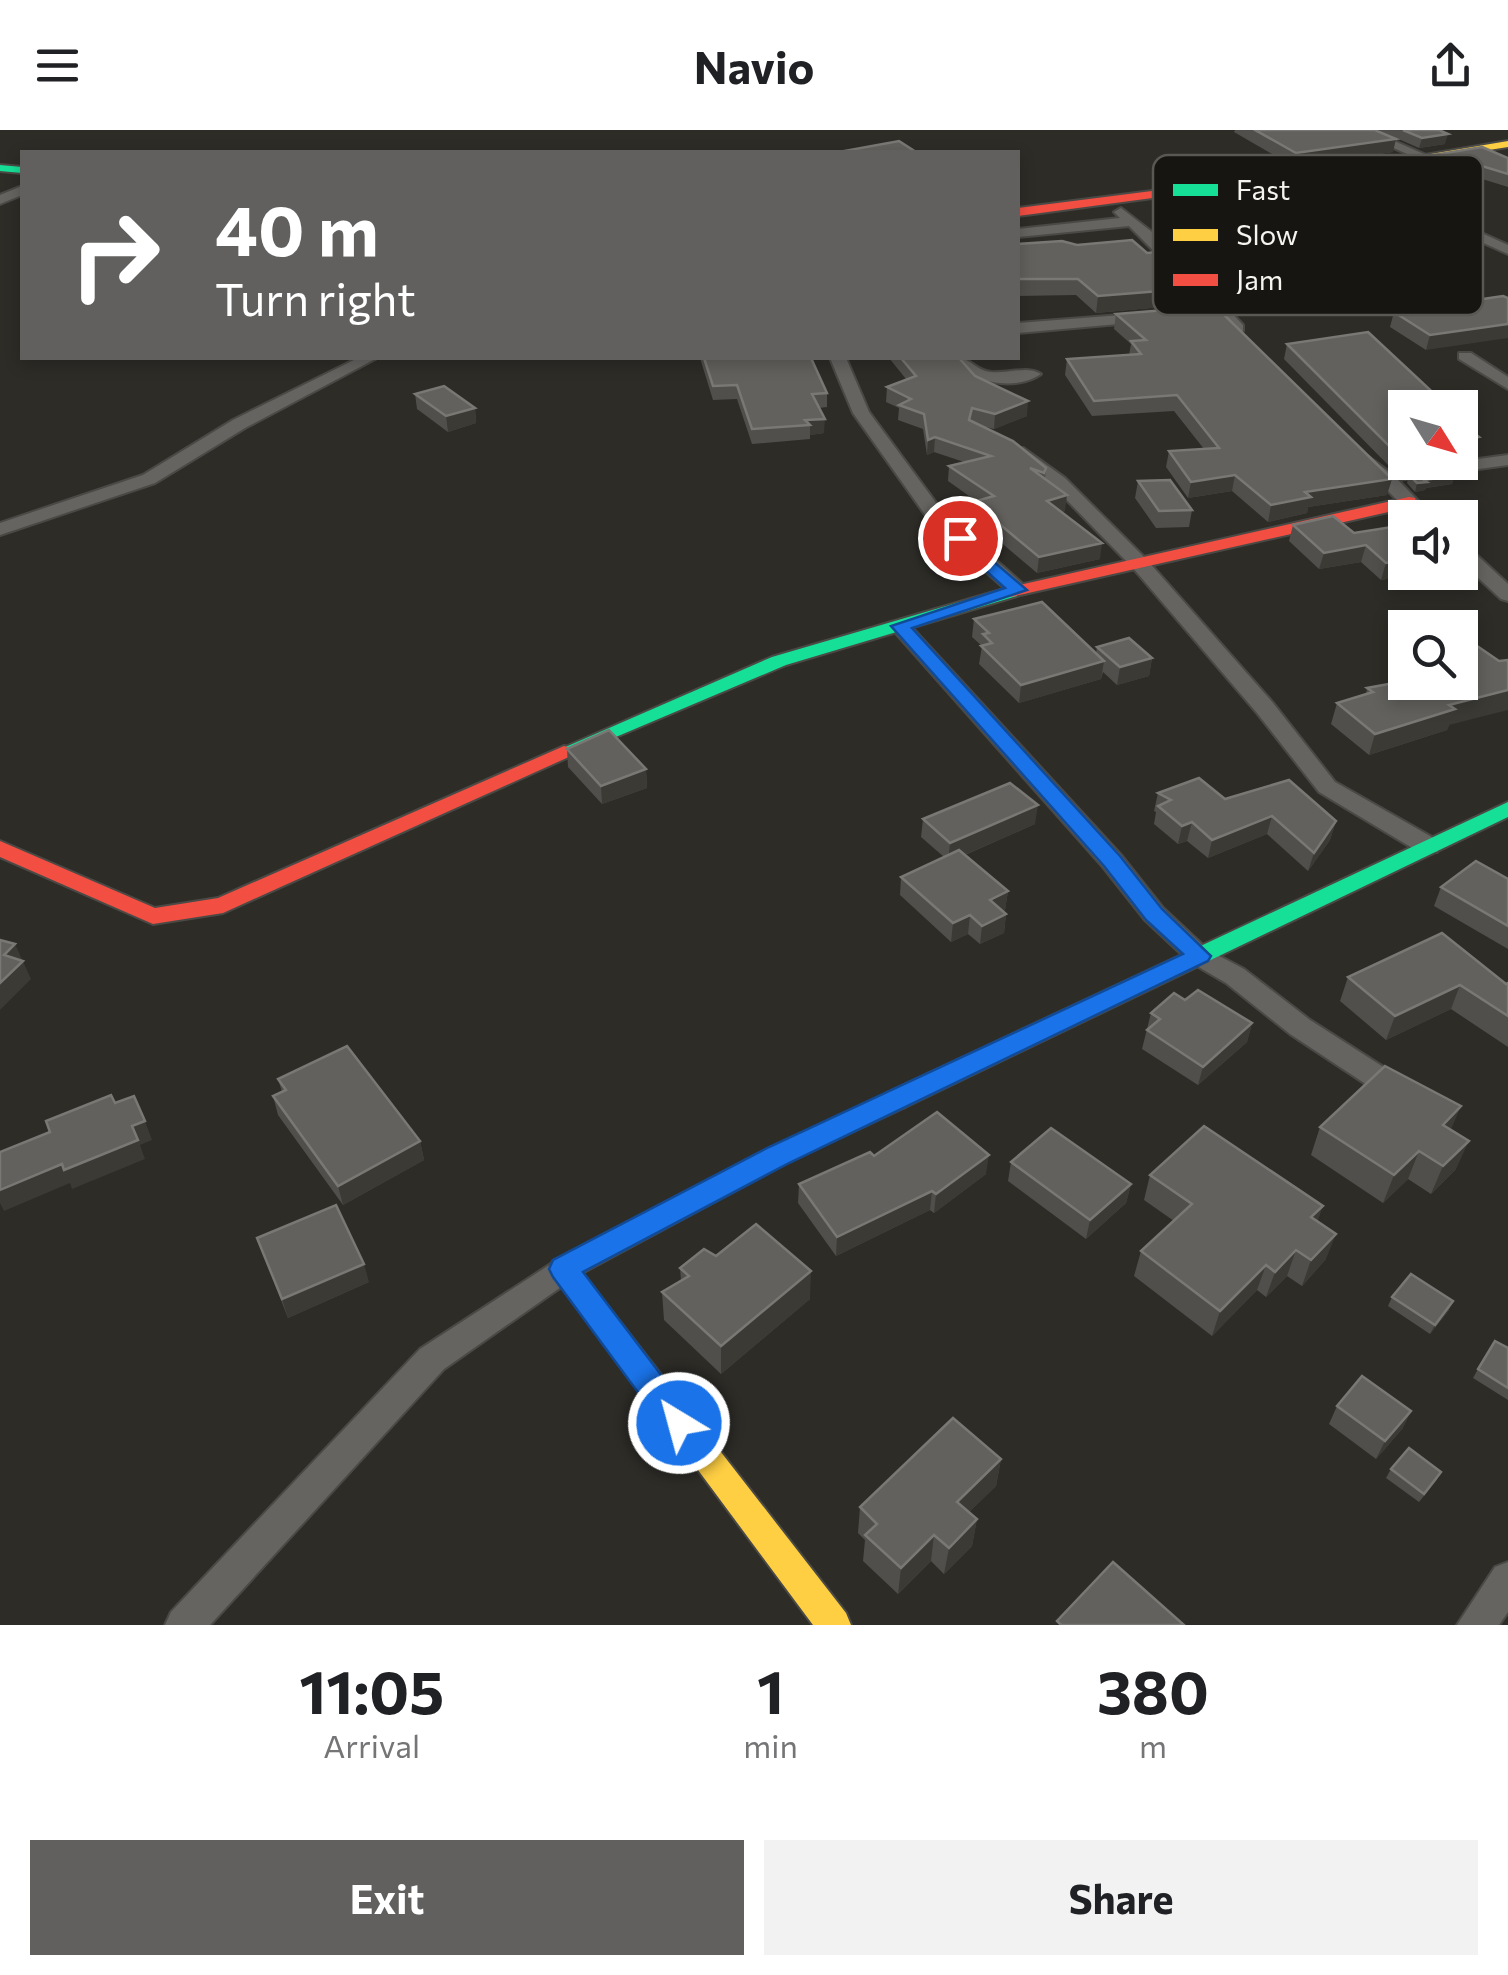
<!DOCTYPE html>
<html lang="en">
<head>
<meta charset="utf-8">
<style>
	:root { --surface:#fff; --page:#f2f2f2; --text:#202124; --muted:#757577; --accent:#61605f }
	body { margin:0; font-family:Commissioner,sans-serif; background:var(--page); color:var(--text); height:100vh; display:flex; flex-direction:column; font-size:38px; white-space:nowrap }
	* { box-sizing:border-box; margin:0 }
	p { font-size:32px; color:var(--muted) }
	.icon { flex:none; width:55px; height:55px; fill:none; stroke:currentColor; stroke-width:2; stroke-linecap:round; stroke-linejoin:round }
	.map { position:relative; height:1495px; overflow:hidden }
	.side { display:flex; flex-direction:column; background:var(--surface); flex:1 }
	.side>* { flex:none }
	.banner { position:absolute; left:20px; top:20px; width:1000px; height:210px; border-radius:0px; box-shadow:0 5px 15px #0003; background:#61605f; color:#fff; overflow:hidden }
	.needle { width:65px; rotate:127deg }
	.controls { position:absolute; left:1388px; top:260px; display:grid; gap:20px }
	.controls a { display:grid; place-items:center; width:90px; height:90px; border-radius:0px; background:var(--surface); box-shadow:0 5px 15px #0003; font-size:50px }
	.pin { position:absolute; display:grid; place-items:center; width:85px; height:85px; color:#fff; margin:-42px; border:5px solid #fff; border-radius:50%; box-shadow:0 2px 10px #0007 }
	.me { position:absolute; width:110px; margin:-55px; rotate:323deg; stroke-linejoin:round; filter:drop-shadow(0 0 8px #0008) }
	.turn { display:flex; align-items:center; gap:35px; height:210px; padding:0 30px; font-size:45px }
	.turn .icon { width:130px; height:130px; stroke-width:2.5 }
	.turn b { display:block; font-size:70px; line-height:85px }
	.eta { display:flex; justify-content:space-evenly; align-items:center; height:170px; text-align:center }
	.eta b { font-size:60px; font-weight:700; line-height:70px }
	.cta { display:flex; gap:20px; margin-top:auto; padding:20px 30px }
	.cta a { flex:1; height:115px; border-radius:0px; background:var(--accent); color:#fff; font-size:40px; font-weight:700; line-height:115px; text-align:center }
	.cta a+a { background:var(--page); color:var(--text) }
	header { display:flex; justify-content:space-between; align-items:center; height:130px; padding:0 30px; background:var(--surface); font-size:45px; font-weight:700 }
	.map>svg:first-child { display:block }
	.lines { fill:none; stroke-linecap:round; stroke-linejoin:round }
	.street-casing { stroke:#4a4945; stroke-width:4 }
	.fast-casing { stroke:#4a4945; stroke-width:4 }
	.slow-casing { stroke:#4a4945; stroke-width:4 }
	.jam-casing { stroke:#4a4945; stroke-width:4 }
	.street { fill:#656461; fill-rule:evenodd }
	.fast { fill:#16e098; fill-rule:evenodd }
	.slow { fill:#ffcf43; fill-rule:evenodd }
	.jam { fill:#f24e42; fill-rule:evenodd }
	.wall { fill:#504f4b }
	.shaded-wall { fill:#3b3a35 }
	.building { fill:#62615d; stroke:#797874; stroke-width:2.5 }
	.route { fill:#1a73e8; stroke:#114b97; stroke-width:2.5 }
	.key { fill:#171511; stroke:#5a5853; stroke-width:2.5 }
	.key-label { font-size:28px; fill:#f6f4ee }
</style>
</head>
<body>
<header><svg class="icon" aria-label="menu" viewBox="0 0 24 24"><path d="M4 6h16M4 12h16M4 18h16"/></svg>Navio<svg class="icon" aria-label="share" viewBox="0 0 24 24"><path d="M12 15V3M7 8l5-5 5 5M5 13v7h14v-7"/></svg></header>
<div class="map">
<svg width="1508" height="1495" viewBox="0 0 1508 1495">
	<rect width="100%" height="100%" fill="#2d2c27"/>
	<g class="lines">
		<!-- street casing -->
		<g class="street-casing">
			<g id="street">
				<polygon points="1353,0 1369,0 1433,28 1423,31"/>
				<polygon points="1353,45 1508,115 1508,124 1348,52 1347,49"/>
				<polygon points="22,56 22,65 0,74 0,65"/>
				<polygon points="1121,78 1161,109 1243,195 1243,201 1233,201 1129,96 1018,107 1018,99 1120,88 1114,82"/>
				<polygon points="1147,183 1152,185 1152,191 1018,203 1018,193"/>
				<polygon points="1459,223 1471,223 1508,247 1508,259 1459,229"/>
				<polygon points="358,228 377,228 245,298 155,353 0,405 0,393 143,345 233,290"/>
				<polygon points="830,228 846,228 869,282 945,385 1025,456 1025,464 1011,464 931,393 853,283"/>
				<path d="M952 228C973 227 972 239 991 242 1008 244 1027 235 1041 244 1015 262 970 253 952 228Z"/>
				<polygon points="1023,318 1065,348 1147,430 1273,573 1335,652 1437,710 1440,716 1437,722 1419,722 1319,662 1257,583 1133,438 1053,356 1017,327 1014,323"/>
				<polygon points="1508,325 1508,335 1398,350 1435,388 1415,388 1358,331 1367,326 1388,341"/>
				<polygon points="1460,414 1467,416 1508,454 1508,471 1501,469 1460,431"/>
				<polygon points="900,490 907,492 1121,725 1163,778 1208,820 1244,839 1310,890 1413,956 1417,964 1413,972 1403,975 1393,972 1290,904 1226,853 1190,832 1145,790 1103,737 893,500 890,496"/>
				<polygon points="563,1126 574,1130 579,1139 574,1148 444,1239 210,1495 165,1495 171,1482 420,1219"/>
				<polygon points="1508,1432 1508,1482 1499,1495 1457,1495 1495,1437"/>
			</g>
		</g>
		<!-- fast casing -->
		<g class="fast-casing">
			<g id="fast">
				<polygon points="0,35 22,37 22,43 0,41"/>
				<polygon points="1011,457 1017,458 1017,466 786,535 571,626 564,628 554,622 772,527"/>
				<polygon points="1508,672 1508,687 905,977 896,980 887,977 883,970 887,963"/>
			</g>
		</g>
		<!-- slow casing -->
		<g class="slow-casing">
			<g id="slow">
				<polygon points="1508,11 1508,17 1342,43 1336,40"/>
				<polygon points="896,960 905,963 909,970 905,977 788,1032 582,1143 846,1483 851,1495 813,1495 549,1139 553,1131 770,1018"/>
			</g>
		</g>
		<!-- jam casing -->
		<g class="jam-casing">
			<g id="jam">
				<polygon points="1342,37 1346,42 1018,86 1018,78"/>
				<polygon points="1409,367 1415,368 1415,376 1011,467 1002,462 1011,457"/>
				<polygon points="564,616 571,618 574,622 571,626 223,783 153,794 0,727 0,711 155,778 218,768"/>
			</g>
		</g>
		<!-- street -->
		<use href="#street" class="street"/>
		<!-- fast -->
		<use href="#fast" class="fast"/>
		<!-- slow -->
		<use href="#slow" class="slow"/>
		<!-- jam -->
		<use href="#jam" class="jam"/>
	</g>
	<!-- wall -->
	<g class="wall">
		<polygon points="1235,0 1375,0 1393,22 1293,36 1234,2"/>
		<polygon points="1378,0 1439,0 1445,14 1419,18"/>
		<polygon points="1415,28 1508,28 1508,57 1479,48 1414,58 1412,39"/>
		<polygon points="1205,82 1318,105 1230,118 1203,96"/>
		<polygon points="1018,114 1077,115 1147,123 1198,158 1195,174 1096,183 1076,165 1018,166"/>
		<polygon points="1503,166 1426,220 1390,197 1394,182"/>
		<polygon points="1116,184 1387,365 1308,377 1307,383 1268,392 1232,361 1188,368 1166,337 1169,321 1204,319 1174,281 1092,286 1065,245 1067,229 1129,225 1131,214 1114,199"/>
		<polygon points="1287,214 1442,271 1440,277 1405,332 1424,332 1390,337 1284,229"/>
		<polygon points="700,228 811,228 827,263 827,277 819,278 824,303 810,305 810,309 752,314 737,269 713,270"/>
		<polygon points="889,228 959,228 975,246 1027,286 994,299 981,296 1046,338 1045,349 1065,381 1062,382 1100,429 1037,443 971,387 973,372 976,371 948,351 949,336 964,332 934,322 927,325 923,299 898,290 899,278 886,272 887,257 906,249"/>
		<polygon points="415,264 475,278 476,293 448,302 417,279"/>
		<polygon points="1409,345 1454,346 1452,354 1426,358 1425,360 1415,362 1407,353"/>
		<polygon points="1138,351 1192,380 1189,397 1156,398 1135,368"/>
		<polygon points="1293,395 1354,403 1405,442 1427,442 1381,450 1361,432 1319,439 1289,411"/>
		<polygon points="974,489 1096,523 1097,517 1152,528 1149,546 1117,555 1103,542 1101,549 1019,573 979,534 982,516 972,507"/>
		<polygon points="1367,558 1449,595 1447,600 1369,625 1331,594 1337,573 1366,564"/>
		<polygon points="567,619 646,639 647,658 602,674 568,637"/>
		<polygon points="1158,663 1225,669 1336,691 1330,710 1308,741 1267,704 1208,728 1187,711 1178,714 1154,694 1156,682 1154,681"/>
		<polygon points="923,689 1035,694 965,725 1008,761 1005,780 1003,781 1006,784 1004,803 980,814 968,804 951,812 900,765 901,747 944,727 921,707"/>
		<polygon points="1508,749 1508,819 1434,776 1441,757"/>
		<polygon points="1348,847 1506,854 1508,853 1508,917 1451,879 1386,910 1340,871"/>
		<polygon points="1185,870 1252,893 1247,912 1198,955 1142,919 1151,883"/>
		<polygon points="278,949 420,1011 424,1030 343,1075 278,985 273,966 282,962"/>
		<polygon points="1320,997 1451,1000 1456,1039 1431,1064 1408,1049 1383,1073 1311,1025"/>
		<polygon points="874,1026 986,1044 934,1083 930,1080 836,1126 798,1073 799,1054"/>
		<polygon points="1011,1032 1131,1054 1126,1073 1086,1109 1008,1051"/>
		<polygon points="1150,1045 1317,1092 1326,1129 1302,1156 1287,1146 1266,1167 1257,1160 1212,1206 1134,1146 1141,1121 1174,1091 1144,1070"/>
		<polygon points="257,1108 369,1152 288,1188"/>
		<polygon points="716,1126 810,1169 721,1244 664,1190 662,1162 681,1151 680,1138"/>
		<polygon points="1392,1167 1449,1180 1430,1204 1388,1176"/>
		<polygon points="1508,1218 1508,1270 1473,1248 1478,1239"/>
		<polygon points="1337,1276 1411,1281 1402,1299 1376,1329 1329,1294"/>
		<polygon points="1001,1329 996,1356 969,1382 977,1389 972,1416 944,1444 931,1431 898,1464 863,1431 865,1410 858,1403 860,1377"/>
		<polygon points="1391,1339 1441,1342 1436,1351 1419,1372 1386,1348"/>
	</g>
	<!-- shaded-wall -->
	<g class="shaded-wall">
		<polygon points="1448,4 1445,14 1419,18 1422,8"/>
		<polygon points="1396,9 1393,22 1293,36 1296,23"/>
		<polygon points="1482,36 1479,48 1414,58 1417,46"/>
		<polygon points="1321,92 1318,105 1230,118 1233,104"/>
		<polygon points="1198,158 1195,174 1096,183 1098,166"/>
		<polygon points="1508,194 1508,208 1426,220 1430,205"/>
		<polygon points="1028,271 1027,286 994,299 995,284"/>
		<polygon points="475,278 476,293 448,302 446,286"/>
		<polygon points="825,289 824,303 810,305 810,295 805,290"/>
		<polygon points="935,307 934,322 927,325 928,310"/>
		<polygon points="1479,307 1474,322 1460,324 1460,310"/>
		<polygon points="1405,320 1405,332 1424,332 1390,337 1395,322"/>
		<polygon points="1235,345 1232,361 1188,368 1191,352"/>
		<polygon points="1454,346 1452,354 1426,358 1425,360 1415,362 1417,353 1424,350"/>
		<polygon points="1392,349 1387,365 1308,377 1307,383 1268,392 1271,375 1305,362"/>
		<polygon points="1067,365 1065,381 1045,386 1047,371"/>
		<polygon points="1102,413 1100,429 1037,443 1039,427"/>
		<polygon points="1366,415 1361,432 1319,439 1324,423"/>
		<polygon points="1405,430 1405,442 1427,442 1381,450 1386,433"/>
		<polygon points="1152,528 1149,546 1117,555 1120,537"/>
		<polygon points="1104,531 1101,549 1019,573 1021,555"/>
		<polygon points="1508,560 1508,580 1449,595 1447,600 1369,625 1375,604 1449,575"/>
		<polygon points="646,639 647,658 602,674 601,656"/>
		<polygon points="1038,675 1035,694 948,732 950,713"/>
		<polygon points="1272,686 1267,704 1208,728 1212,710"/>
		<polygon points="1336,691 1330,710 1308,741 1314,723"/>
		<polygon points="1192,692 1187,711 1178,714 1182,696"/>
		<polygon points="1008,761 1005,780 988,788 990,770"/>
		<polygon points="1006,784 1004,803 980,814 982,796"/>
		<polygon points="970,785 968,804 951,812 953,793"/>
		<polygon points="15,814 31,849 0,880 0,853 4,825"/>
		<polygon points="1460,855 1451,879 1386,910 1395,886"/>
		<polygon points="1252,893 1247,912 1198,955 1203,937"/>
		<polygon points="1461,976 1449,1004 1443,995"/>
		<polygon points="145,991 152,1010 140,1015 145,1029 72,1059 70,1053 4,1081 0,1073 0,1060"/>
		<polygon points="420,1011 424,1030 343,1075 338,1056"/>
		<polygon points="1469,1011 1456,1039 1431,1064 1443,1036"/>
		<polygon points="1419,1021 1408,1049 1383,1073 1394,1045"/>
		<polygon points="989,1025 986,1044 934,1083 936,1064"/>
		<polygon points="1131,1054 1126,1073 1086,1109 1090,1090"/>
		<polygon points="932,1061 930,1080 836,1126 837,1107"/>
		<polygon points="1323,1076 1314,1102 1311,1087"/>
		<polygon points="1336,1104 1326,1129 1302,1156 1311,1130"/>
		<polygon points="1296,1120 1287,1146 1266,1167 1275,1142"/>
		<polygon points="364,1134 369,1152 288,1188 282,1169"/>
		<polygon points="1266,1135 1257,1160 1212,1206 1220,1181"/>
		<polygon points="811,1141 810,1169 721,1244 721,1216"/>
		<polygon points="1453,1171 1449,1180 1430,1204 1435,1195"/>
		<polygon points="1411,1281 1402,1299 1376,1329 1385,1311"/>
		<polygon points="1001,1329 996,1356 953,1398 957,1372"/>
		<polygon points="977,1389 972,1416 944,1444 949,1418"/>
		<polygon points="934,1405 931,1431 898,1464 901,1438"/>
	</g>
	<!-- building -->
	<g class="building">
		<polygon points="1255,0 1375,0 1396,9 1296,23"/>
		<polygon points="1403,0 1439,0 1448,4 1422,8"/>
		<polygon points="899,11 916,22 839,22"/>
		<polygon points="1482,17 1508,28 1508,44 1482,36 1417,46 1415,28"/>
		<polygon points="1132,110 1147,123 1157,122 1198,158 1098,166 1078,149 1018,149 1018,114 1062,111 1077,115"/>
		<polygon points="1503,166 1508,168 1508,194 1430,205 1394,182"/>
		<polygon points="1215,176 1392,349 1305,362 1311,367 1271,375 1235,345 1191,352 1169,321 1219,318 1177,265 1094,271 1067,229 1141,224 1131,211 1146,210 1116,184"/>
		<polygon points="1368,202 1442,271 1433,271 1441,278 1405,278 1405,320 1395,322 1287,214"/>
		<polygon points="704,228 811,228 827,263 812,264 825,289 805,290 810,295 752,299 737,255 713,256"/>
		<polygon points="901,228 959,228 975,246 1028,271 995,284 972,278 969,290 1013,311 1046,338 1044,343 1030,338 1067,365 1047,371 1102,413 1039,427 973,372 994,366 949,336 991,326 935,307 928,310 924,284 899,275 911,269 887,257 916,246"/>
		<polygon points="444,256 475,278 446,286 415,264"/>
		<polygon points="1460,292 1479,307 1460,310"/>
		<polygon points="1446,340 1454,346 1424,350 1427,352 1417,353 1409,345"/>
		<polygon points="1170,350 1192,380 1159,381 1138,351"/>
		<polygon points="1333,386 1354,403 1405,395 1405,430 1386,433 1366,415 1324,423 1293,395"/>
		<polygon points="1042,472 1104,531 1021,555 981,516 992,513 983,504 989,503 974,489"/>
		<polygon points="1464,507 1499,531 1508,530 1508,560 1449,575 1455,579 1375,604 1337,573 1373,562 1367,558 1405,551 1405,552 1460,552 1460,508"/>
		<polygon points="1129,508 1152,528 1120,537 1097,517"/>
		<polygon points="609,600 646,639 601,656 567,619"/>
		<polygon points="1199,648 1225,669 1289,650 1336,691 1314,723 1272,686 1212,710 1192,692 1182,696 1158,676 1171,670 1158,663"/>
		<polygon points="1010,653 1038,675 950,713 923,689"/>
		<polygon points="959,720 1008,761 990,770 1006,784 982,796 970,785 953,793 901,747"/>
		<polygon points="1476,731 1508,749 1508,796 1441,757"/>
		<polygon points="1442,803 1506,854 1508,853 1508,886 1460,855 1395,886 1348,847"/>
		<polygon points="0,810 15,814 4,825 23,831 0,853"/>
		<polygon points="1198,860 1252,893 1203,937 1147,900 1160,889 1151,883 1174,863 1185,870"/>
		<polygon points="347,916 420,1011 338,1056 273,966 286,960 278,949"/>
		<polygon points="1385,936 1461,976 1443,995 1469,1011 1443,1036 1419,1021 1394,1045 1320,997"/>
		<polygon points="111,965 115,973 134,966 145,991 132,996 138,1010 64,1040 62,1034 0,1060 0,1022 50,1002 46,991"/>
		<polygon points="937,982 989,1025 936,1064 932,1061 837,1107 799,1054 870,1022 874,1026"/>
		<polygon points="1204,996 1323,1076 1311,1087 1336,1104 1311,1130 1296,1120 1275,1142 1266,1135 1220,1181 1141,1121 1192,1074 1150,1045"/>
		<polygon points="1051,998 1131,1054 1090,1090 1011,1032"/>
		<polygon points="336,1075 364,1134 282,1169 257,1108"/>
		<polygon points="756,1094 811,1141 721,1216 662,1162 689,1146 680,1138 704,1119 716,1126"/>
		<polygon points="1411,1144 1453,1171 1435,1195 1392,1167"/>
		<polygon points="1495,1211 1508,1218 1508,1258 1478,1239"/>
		<polygon points="1362,1246 1411,1281 1385,1311 1337,1276"/>
		<polygon points="953,1288 1001,1329 957,1372 977,1389 949,1418 934,1405 901,1438 865,1405 877,1394 860,1377"/>
		<polygon points="1409,1318 1441,1342 1424,1364 1391,1339"/>
		<polygon points="1113,1432 1184,1495 1061,1495 1057,1491"/>
	</g>
	<!-- route -->
	<polygon class="route" points="960,403 1027,460 912,498 1120,726 1162,779 1211,826 1208,831 789,1033 583,1142 690,1283 695,1293 690,1303 679,1307 668,1303 553,1147 549,1139 553,1130 769,1017 1183,824 1146,790 1104,736 891,496 1005,458 954,412 951,408"/>
	<!-- legend -->
	<rect x="1153" y="25" width="330" height="160" rx="15" class="key"/>
	<rect x="1173" y="54" width="45" height="12" fill="#16e098"/>
	<rect x="1173" y="99" width="45" height="12" fill="#ffcf43"/>
	<rect x="1173" y="144" width="45" height="12" fill="#f24e42"/>
	<g class="key-label">
		<text x="1236" y="70">Fast</text>
		<text x="1236" y="115">Slow</text>
		<text x="1236" y="160">Jam</text>
	</g>
</svg>
<div class="controls">
<a><svg class="needle" viewBox="-14 -14 28 28"><path d="M0-13l5 13h-10z" fill="#e53935"/><path d="M0 13l5-13h-10z" fill="#757577"/></svg></a>
<a><svg class="icon" aria-label="sound" viewBox="0 0 24 24"><path d="M4 9h4l5-4v14l-5-4H4zM17 9q2 3 0 6"/></svg></a>
<a><svg class="icon" aria-label="search" viewBox="0 0 24 24"><circle cx="10" cy="10" r="6"/><path d="M15 15l6 6"/></svg></a>
</div>
<div class="pin" style="left:960px;top:408px;background:#d93025"><svg class="icon" aria-label="arrive" viewBox="0 0 24 24"><path d="M6 21V4h12l-3 4 3 4H6"/></svg></div>
<svg class="me" style="left:679px;top:1293px" viewBox="-20 -20 40 40"><circle r="17" fill="#1a73e8" stroke="#fff" stroke-width="3"/><path d="M0-11L8 9 0 5-8 9z" fill="#fff"/></svg>
<div class="banner">
<div class="turn"><svg class="icon" aria-label="right" viewBox="0 0 24 24"><path d="M7 20v-9h11M14 6l5 5-5 5"/></svg><div><b>40 m</b>Turn right</div></div>
</div>
</div>
<section class="side">
<div class="eta">
<div><b>11:05</b><p>Arrival</p></div>
<div><b>1</b><p>min</p></div>
<div><b>380</b><p>m</p></div>
</div>
<div class="cta"><a>Exit</a><a>Share</a></div>
</section>
</body>
</html>
